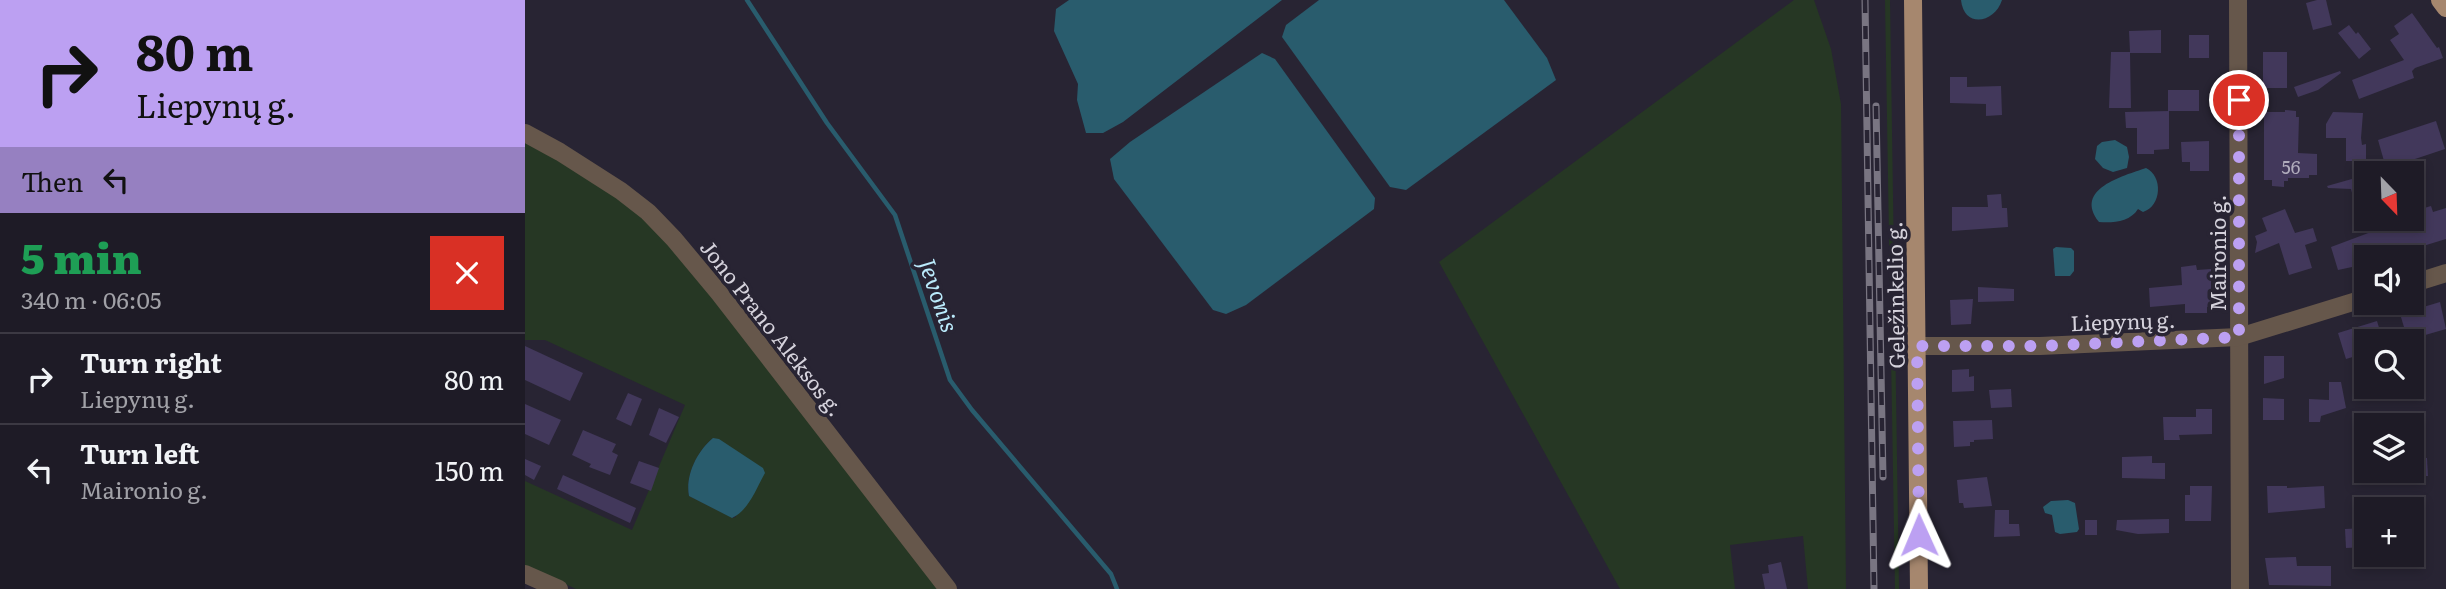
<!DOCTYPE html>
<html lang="en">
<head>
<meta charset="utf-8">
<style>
	:root { --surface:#1e1b26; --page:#2b2832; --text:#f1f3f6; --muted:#a1a1a7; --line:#3c3943 }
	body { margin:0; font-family:Literata,serif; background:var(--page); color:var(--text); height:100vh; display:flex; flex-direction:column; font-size:26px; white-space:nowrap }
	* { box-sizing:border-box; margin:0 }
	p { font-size:23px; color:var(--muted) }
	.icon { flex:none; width:38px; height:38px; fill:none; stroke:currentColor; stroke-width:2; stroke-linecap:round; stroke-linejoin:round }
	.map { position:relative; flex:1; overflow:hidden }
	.panel { display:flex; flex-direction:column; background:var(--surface); width:525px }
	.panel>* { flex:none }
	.banner { background:#bca0f2; color:#111; overflow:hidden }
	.needle { width:46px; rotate:157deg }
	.buttons { position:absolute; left:1829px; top:161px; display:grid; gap:14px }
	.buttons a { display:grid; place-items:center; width:70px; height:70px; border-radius:0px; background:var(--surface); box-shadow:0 4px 10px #0003,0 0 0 2px var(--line); font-size:35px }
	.pin { position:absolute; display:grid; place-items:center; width:60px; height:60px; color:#fff; margin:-30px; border:4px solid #fff; border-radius:50%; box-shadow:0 2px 7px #0007 }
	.me { position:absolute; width:77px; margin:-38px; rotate:359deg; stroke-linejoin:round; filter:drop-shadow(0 0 5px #0008) }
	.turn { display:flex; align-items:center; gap:24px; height:147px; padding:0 21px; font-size:32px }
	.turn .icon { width:91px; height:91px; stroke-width:2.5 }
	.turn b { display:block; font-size:49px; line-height:60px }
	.then { display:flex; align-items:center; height:66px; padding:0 21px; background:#0003; gap:14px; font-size:26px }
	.round { display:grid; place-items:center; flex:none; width:74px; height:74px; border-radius:0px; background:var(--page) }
	.headline { display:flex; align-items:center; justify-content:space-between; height:119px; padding:0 21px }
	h1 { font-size:42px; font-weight:800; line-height:52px; color:#1e9e55 }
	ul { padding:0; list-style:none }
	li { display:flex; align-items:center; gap:21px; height:91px; padding:0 21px; border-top:2px solid var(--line) }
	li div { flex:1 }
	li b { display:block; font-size:26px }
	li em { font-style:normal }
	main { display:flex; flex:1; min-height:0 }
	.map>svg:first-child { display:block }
	.green { fill:#263724; fill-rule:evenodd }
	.water { fill:#295c6d }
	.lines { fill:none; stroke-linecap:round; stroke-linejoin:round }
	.stream { stroke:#295c6d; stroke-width:4.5 }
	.building { fill:#42385b }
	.minor { stroke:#66574b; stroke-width:18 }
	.major { stroke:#a6876e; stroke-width:18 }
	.rail-casing { stroke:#797582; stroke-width:7 }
	.rail { stroke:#282433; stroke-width:4.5; stroke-dasharray:13; stroke-linecap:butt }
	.route { stroke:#bca0f2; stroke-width:12; stroke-dasharray:0 21.6 }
	.labels { text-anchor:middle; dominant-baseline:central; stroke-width:7; stroke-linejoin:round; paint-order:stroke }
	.number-label { font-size:18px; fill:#b0acbc }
	.street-label { font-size:21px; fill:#d5d2dc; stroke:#282433 }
	.water-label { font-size:23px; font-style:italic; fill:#bbebfc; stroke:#282433 }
</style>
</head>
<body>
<main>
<section class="panel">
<div class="banner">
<div class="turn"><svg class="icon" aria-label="right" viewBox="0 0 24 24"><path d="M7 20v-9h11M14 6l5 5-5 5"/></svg><div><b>80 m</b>Liepynų g.</div></div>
<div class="then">Then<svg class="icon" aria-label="left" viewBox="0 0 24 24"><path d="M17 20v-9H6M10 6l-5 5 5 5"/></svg></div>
</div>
<div class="headline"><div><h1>5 min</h1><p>340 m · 06:05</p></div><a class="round" style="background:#d93025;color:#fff"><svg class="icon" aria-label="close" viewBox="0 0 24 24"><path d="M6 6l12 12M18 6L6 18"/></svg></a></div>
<ul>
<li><svg class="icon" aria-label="right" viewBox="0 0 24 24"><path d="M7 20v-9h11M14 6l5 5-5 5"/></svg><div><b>Turn right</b><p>Liepynų g.</p></div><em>80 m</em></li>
<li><svg class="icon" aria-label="left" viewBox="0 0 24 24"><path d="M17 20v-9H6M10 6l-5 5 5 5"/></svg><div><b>Turn left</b><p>Maironio g.</p></div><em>150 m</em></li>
</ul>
</section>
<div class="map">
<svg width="1921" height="589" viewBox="0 0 1921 589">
	<rect width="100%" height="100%" fill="#282433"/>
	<!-- green -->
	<g class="green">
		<polygon points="1269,0 1289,0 1306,49 1316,104 1321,589 1283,589 1278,536 1205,545 1210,589 1095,589 914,262"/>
		<polygon points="1360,0 1365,0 1374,589 1370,589"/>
		<path d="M0 143 29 158 97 201 119 219 166 270 413 589H51L0 565V481L107 530 160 405 20 340H0ZM188 438 211 517 208 518 164 496C160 476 172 451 188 438Z"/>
	</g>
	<!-- water -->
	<g class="water">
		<polygon points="544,0 757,0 598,122 578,133 561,133 552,100 553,84 529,31 531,9"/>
		<polygon points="794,0 979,0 1022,58 1031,80 881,190 865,187 757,37 761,25"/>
		<path d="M1436 0H1477C1470 23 1439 29 1436 0Z"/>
		<polygon points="737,53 750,59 850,198 849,209 721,305 701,314 688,310 589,179 585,159 605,142"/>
		<polygon points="1590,140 1602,147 1604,157 1602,168 1588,172 1578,168 1570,159 1572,146 1577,142"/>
		<path d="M1621 168C1638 176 1637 206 1618 212L1613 209C1605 222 1588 223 1574 222 1548 189 1598 176 1621 168Z"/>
		<polygon points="1531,247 1546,248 1549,251 1549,271 1545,276 1530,276 1528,249"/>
		<path d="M188 438 194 439 238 468 240 473C231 489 224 510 207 518L164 496C160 476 172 451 188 438Z"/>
		<polygon points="1543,500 1550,503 1554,529 1552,532 1535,534 1530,532 1527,515 1520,513 1518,507 1526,501"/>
	</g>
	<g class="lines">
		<!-- stream -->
		<polyline class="stream" points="222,0 302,123 370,215 425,380 447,410 586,574 592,589"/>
	</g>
	<!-- building -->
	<g class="building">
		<polygon points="1792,0 1801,0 1807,25 1788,30 1781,3"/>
		<polygon points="1887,13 1912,48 1914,47 1918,58 1890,68 1887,71 1889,78 1834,99 1827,80 1879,60 1865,40 1874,34 1869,26"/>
		<polygon points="1824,25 1831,34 1833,32 1846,49 1834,59 1813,33"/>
		<polygon points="1636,30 1636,53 1605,53 1606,108 1584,108 1586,52 1605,52 1604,31"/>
		<rect x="1664" y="35" width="20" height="23"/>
		<rect x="1738" y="52" width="24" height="36"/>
		<polygon points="1815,71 1816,73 1793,90 1773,97 1769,87"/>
		<polygon points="1425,77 1442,77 1442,87 1476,86 1477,115 1461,116 1461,104 1425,103"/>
		<rect x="1643" y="90" width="31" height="21"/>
		<polygon points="1760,110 1771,111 1771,117 1774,117 1773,153 1792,154 1792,175 1784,175 1784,178 1763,178 1763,181 1759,181 1759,187 1747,186 1747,180 1739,180 1739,112 1760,112"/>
		<polygon points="1644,111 1644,149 1629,150 1629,154 1612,154 1612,128 1601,128 1600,112"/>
		<polygon points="1808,112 1838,113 1836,138 1837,145 1841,144 1841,161 1821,161 1821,138 1801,138 1801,124"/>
		<polygon points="1911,121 1920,149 1884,161 1859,161 1853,140"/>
		<polygon points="1684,141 1684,171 1665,171 1665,162 1657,162 1656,142"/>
		<polygon points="1841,175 1841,200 1830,204 1826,189 1803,188 1802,186"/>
		<polygon points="1476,194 1477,208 1482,208 1483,227 1427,231 1427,207 1463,207 1462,195"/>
		<polygon points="1906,206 1908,212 1921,208 1921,239 1862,257 1841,257 1841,264 1813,270 1806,247 1846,232 1842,219 1866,219 1868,222 1886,219 1886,212"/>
		<polygon points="1760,209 1770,233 1788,228 1792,241 1780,245 1787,268 1764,275 1754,243 1730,253 1732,242 1730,236 1742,231 1737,218"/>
		<polygon points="1671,265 1672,270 1686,269 1686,307 1682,307 1682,313 1660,313 1660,304 1625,307 1624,288 1657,285 1656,267"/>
		<polygon points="1453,287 1489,289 1489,301 1453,302"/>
		<polygon points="1448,299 1446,324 1426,325 1425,300"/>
		<polygon points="1915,302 1921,329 1883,340 1875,314"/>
		<polygon points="1852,321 1858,341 1841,341 1841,353 1821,359 1813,333"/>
		<polygon points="0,346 58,373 45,401 0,380"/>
		<polygon points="1739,356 1759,356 1759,378 1739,384"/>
		<polygon points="1444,369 1444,377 1449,376 1449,391 1427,392 1427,370"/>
		<polygon points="1804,382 1816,382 1821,408 1796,416 1795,422 1784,422 1784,399 1804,400"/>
		<polygon points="1486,389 1487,407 1466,408 1464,390"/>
		<polygon points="103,393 117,399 106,426 91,419"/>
		<polygon points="1738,398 1759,399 1759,420 1738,420"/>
		<polygon points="0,404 36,420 24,445 0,434"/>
		<polygon points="134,408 154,417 141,443 124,435"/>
		<polygon points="1671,409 1687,409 1687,434 1654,435 1655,440 1639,440 1638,417 1671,417"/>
		<polygon points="1467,420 1468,439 1449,440 1449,442 1445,442 1445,446 1429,447 1428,421"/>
		<polygon points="58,430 91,444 87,452 93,455 85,475 64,467 66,464 47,455"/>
		<polygon points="1627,456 1627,463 1640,463 1640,479 1597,478 1597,457"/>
		<polygon points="1886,458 1902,458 1903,476 1886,476"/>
		<polygon points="0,459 16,466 9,480 0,475"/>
		<polygon points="114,461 134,468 126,491 105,483"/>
		<polygon points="38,475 111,508 105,523 32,489"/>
		<polygon points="1462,477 1467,506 1439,508 1438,503 1434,503 1432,480"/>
		<polygon points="1665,486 1687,486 1686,521 1660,521 1660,495 1665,495"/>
		<polygon points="1742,486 1762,486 1762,488 1799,486 1800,508 1743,513"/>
		<polygon points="1470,510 1484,510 1484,524 1494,524 1495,536 1469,537"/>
		<polygon points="1644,519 1644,533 1613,534 1591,530 1592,520"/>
		<rect x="1560" y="520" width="12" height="15"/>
		<polygon points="1841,528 1841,547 1821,548 1820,529"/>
		<polygon points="1771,557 1772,566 1806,566 1806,586 1744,585 1740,558"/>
		<polygon points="1256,562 1262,589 1240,589 1237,574 1244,573 1243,565"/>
	</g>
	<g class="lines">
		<!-- minor -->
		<g class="minor">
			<polyline points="1713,0 1715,589"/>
			<polyline points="0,133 35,152 96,191 123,212 149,239 194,293 423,589"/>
			<polyline points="1886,284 1921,273"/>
			<polyline points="1392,346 1515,346 1714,337 1841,298"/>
			<polyline points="0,574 34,589"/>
		</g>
		<!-- major -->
		<g class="major">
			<polyline points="1388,0 1394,589"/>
			<polyline points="1915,0 1921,8"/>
		</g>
		<!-- rail casing -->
		<g class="rail-casing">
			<g id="rail">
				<polyline points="1340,0 1349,589"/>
				<polyline points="1351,106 1358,477"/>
			</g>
		</g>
		<!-- rail -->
		<use href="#rail" class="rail"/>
	</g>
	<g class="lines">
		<!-- route -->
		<polyline class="route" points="1394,535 1392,346 1515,346 1714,337 1714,100"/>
	</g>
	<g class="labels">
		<!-- number labels -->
		<g class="number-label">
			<text x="1766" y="166">56</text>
		</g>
		<!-- street labels -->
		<g class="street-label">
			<text transform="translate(1691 253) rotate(-90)">Maironio g.</text>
			<text transform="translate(1369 295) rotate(-91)">Geležinkelio g.</text>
			<text transform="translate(1598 320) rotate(-2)">Liepynų g.</text>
			<text transform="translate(248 327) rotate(52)">Jono Prano Aleksos g.</text>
		</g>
		<!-- water labels -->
		<g class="water-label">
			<text transform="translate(415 295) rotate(71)">Jevonis</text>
		</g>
	</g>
</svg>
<div class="buttons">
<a><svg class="needle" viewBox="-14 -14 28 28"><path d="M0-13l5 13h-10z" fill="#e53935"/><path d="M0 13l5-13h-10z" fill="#a1a1a7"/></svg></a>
<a><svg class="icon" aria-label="sound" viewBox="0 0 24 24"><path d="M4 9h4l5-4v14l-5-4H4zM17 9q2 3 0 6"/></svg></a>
<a><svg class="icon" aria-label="search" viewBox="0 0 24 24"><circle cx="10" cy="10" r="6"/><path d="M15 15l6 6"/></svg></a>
<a><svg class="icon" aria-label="layers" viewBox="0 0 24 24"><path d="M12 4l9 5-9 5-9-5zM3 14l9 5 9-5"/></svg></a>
<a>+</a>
</div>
<div class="pin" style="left:1714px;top:100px;background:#d93025"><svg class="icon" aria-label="arrive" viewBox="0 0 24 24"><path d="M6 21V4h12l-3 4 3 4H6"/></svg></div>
<svg class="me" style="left:1394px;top:535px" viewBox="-20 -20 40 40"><path d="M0-17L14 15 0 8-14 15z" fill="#bca0f2" stroke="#fff" stroke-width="4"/></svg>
</div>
</main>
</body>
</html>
